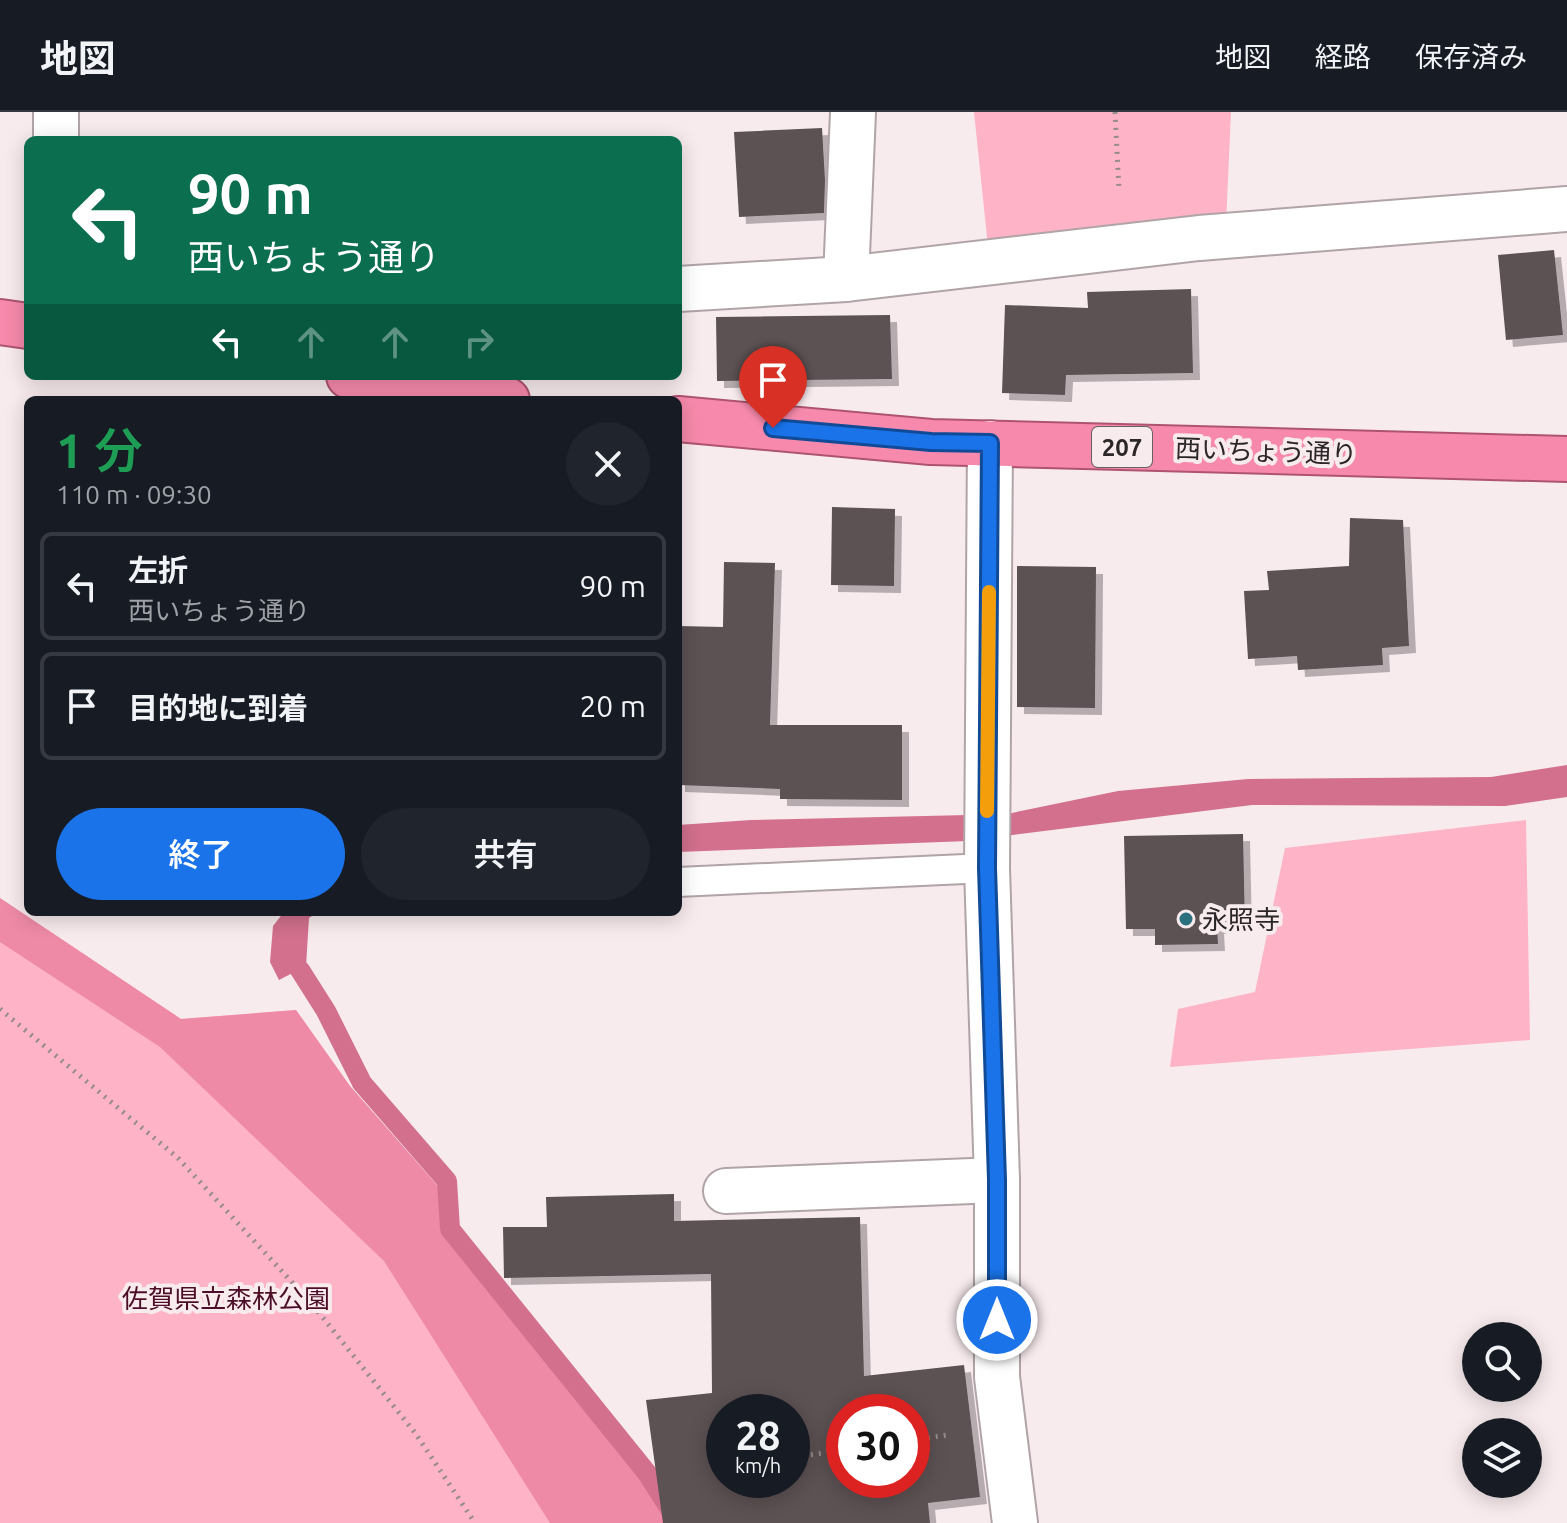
<!DOCTYPE html>
<html lang="ja">
<head>
<meta charset="utf-8">
<style>
	:root { --surface:#171b24; --page:#20242c; --text:#f1f3f6; --muted:#9ea1a6; --line:#363941; --accent:#1a73e8 }
	body { margin:0; font-family:Ubuntu,"Noto Sans JP",sans-serif; background:var(--page); color:var(--text); height:100vh; display:flex; flex-direction:column; font-size:30px; white-space:nowrap }
	* { box-sizing:border-box; margin:0 }
	p { font-size:26px; color:var(--muted) }
	.icon { flex:none; width:44px; height:44px; fill:none; stroke:currentColor; stroke-width:2; stroke-linecap:round; stroke-linejoin:round }
	.map { position:relative; flex:1; overflow:hidden }
	.panel { position:absolute; left:24px; top:284px; width:658px; height:520px; display:flex; flex-direction:column; background:var(--surface); border-radius:12px; box-shadow:0 4px 20px #0003 }
	.panel>* { flex:none }
	.guide { position:absolute; left:24px; top:24px; width:658px; height:244px; border-radius:12px; box-shadow:0 4px 20px #0003; background:#0b6e4f; color:#fff; overflow:hidden }
	.fabs { position:absolute; left:1462px; top:1210px; display:grid; gap:16px }
	.fabs a { display:grid; place-items:center; width:80px; height:80px; border-radius:50%; background:var(--surface); box-shadow:0 4px 20px #0003; font-size:40px }
	.speed { position:absolute; left:706px; top:1282px; display:flex; gap:16px; font-size:40px; font-weight:700; text-align:center }
	.speed>* { display:grid; place-content:center; width:104px; height:104px; border-radius:50%; background:var(--surface); box-shadow:0 4px 20px #0003; line-height:1 }
	.speed small { font-size:20px; font-weight:400 }
	.speed .limit { border:12px solid #d22; background:#fff; color:#111 }
	.pin { position:absolute; display:grid; place-items:center; width:68px; height:68px; color:#fff; margin:-82px -34px; border-radius:50% 50% 50% 0; rotate:-45deg; box-shadow:0 0 8px #0007 }
	.pin .icon { rotate:45deg }
	.me { position:absolute; width:88px; margin:-44px; rotate:0deg; stroke-linejoin:round; filter:drop-shadow(0 0 6px #0008) }
	.turn { display:flex; align-items:center; gap:28px; height:168px; padding:0 32px; font-size:36px }
	.turn .icon { width:104px; height:104px; stroke-width:2.5 }
	.turn b { display:block; font-size:56px; line-height:68px }
	.lanes { display:flex; align-items:center; height:76px; padding:0 32px; background:#0003; justify-content:center; gap:40px; direction:ltr }
	.lanes .off { opacity:.35 }
	.round { display:grid; place-items:center; flex:none; width:84px; height:84px; border-radius:42px; background:var(--page) }
	.summary { display:flex; align-items:center; justify-content:space-between; height:136px; padding:0 32px }
	h1 { font-size:48px; font-weight:600; line-height:60px; color:#1e9e55 }
	.button { display:flex; gap:16px; margin-top:auto; padding:16px 32px }
	.button a { flex:1; height:92px; border-radius:48px; background:var(--accent); color:#fff; font-size:32px; font-weight:600; line-height:92px; text-align:center }
	.button a+a { background:var(--page); color:var(--text) }
	ul { padding:0; list-style:none }
	li { display:flex; align-items:center; gap:24px; height:108px; margin:0 16px 12px; padding:0 16px; border:4px solid var(--line); border-radius:12px }
	li div { flex:1 }
	li b { display:block; font-size:30px }
	li em { font-style:normal }
	header { display:flex; align-items:center; gap:48px; box-sizing:border-box; height:112px; padding:0 40px; background:var(--surface); border-bottom:2px solid var(--line) }
	header strong { font-size:38px }
	nav { display:flex; gap:44px; margin-inline-start:auto; font-size:28px }
	.map>svg:first-child { display:block }
	.green { fill:#feb3c6 }
	.forest { fill:#ee8aa6 }
	.water { fill:#d2708d }
	.lines { fill:none; stroke-linecap:round; stroke-linejoin:round }
	.stream { stroke:#d2708d; stroke-width:20 }
	.building { fill:#5b5153; fill-rule:evenodd; filter:url(#shadow) }
	.service-casing { stroke:#b0a4a7; stroke-width:32 }
	.minor-casing { stroke:#b0a4a7; stroke-width:48 }
	.trunk-casing { stroke:#ae5470; stroke-width:48 }
	.path { stroke:#958b8d; stroke-width:5; stroke-dasharray:2 6; stroke-linecap:butt }
	.service { stroke:#fff; stroke-width:28 }
	.minor { stroke:#fff; stroke-width:44 }
	.trunk { stroke:#f78aac; stroke-width:44 }
	.route-casing { stroke:#114b97; stroke-width:20 }
	.route { stroke:#1a73e8; stroke-width:14 }
	.slow { stroke:#f59e0b; stroke-width:14 }
	.poi-dot { fill:#2a707e; stroke:#f8ebee; stroke-width:3 }
	.labels { text-anchor:middle; dominant-baseline:central; stroke-width:8; stroke-linejoin:round; paint-order:stroke }
	.shield { fill:#f8ebee; stroke:#686163; stroke-width:2 }
	.shield-label { font-size:24px; font-weight:bold; fill:#2b2627 }
	.street-label { font-size:26px; fill:#2b2627; stroke:#f8ebee }
	.poi-label { font-size:26px; fill:#2b2627; stroke:#f8ebee; text-anchor:start }
	.park-label { font-size:26px; fill:#4c0e26; stroke:#f8ebee }
</style>
</head>
<body>
<header>
<strong>地図</strong>
<nav><a>地図</a><a>経路</a><a>保存済み</a></nav>
</header>
<div class="map">
<svg width="1567" height="1411" viewBox="0 0 1567 1411">
	<defs>
		<filter id="shadow"><feDropShadow dx="7" dy="7" stdDeviation="0" flood-color="#0004"/></filter>
	</defs>
	<rect width="100%" height="100%" fill="#f8ebee"/>
	<!-- green -->
	<g class="green">
		<polygon points="974,0 1231,0 1226,111 988,135"/>
		<polygon points="1526,708 1530,928 1170,955 1178,897 1255,880 1285,736"/>
		<polygon points="0,786 181,907 296,898 350,974 443,1080 440,1118 639,1363 670,1411 0,1411"/>
	</g>
	<!-- forest -->
	<polygon class="forest" points="0,786 181,907 296,898 350,974 443,1080 440,1118 639,1363 670,1411 550,1411 384,1149 160,935 0,830"/>
	<!-- water -->
	<g class="water">
		<polygon points="1567,653 1567,685 1505,694 1252,693 1005,724 1002,703 1118,679 1248,667 1491,665"/>
		<polygon points="968,703 968,729 678,740 678,713 751,708"/>
		<polygon points="284,800 318,800 309,806 306,854 279,868 270,850 273,814"/>
	</g>
	<g class="lines">
		<!-- stream -->
		<polyline class="stream" points="300,858 326,899 362,971 447,1069 450,1117 647,1361 679,1411"/>
	</g>
	<!-- building -->
	<g class="building">
		<polygon points="822,16 825,68 824,101 739,105 734,20"/>
		<polygon points="1554,138 1563,223 1506,228 1498,143"/>
		<polygon points="1191,177 1193,261 1066,263 1065,283 1002,281 1005,193 1088,196 1087,180"/>
		<polygon points="890,203 892,267 717,269 716,205"/>
		<polygon points="832,395 895,397 894,474 831,473"/>
		<polygon points="1350,406 1403,408 1409,534 1382,536 1383,553 1298,558 1297,544 1248,547 1244,479 1269,478 1267,459 1349,454"/>
		<polygon points="724,450 775,451 770,613 902,613 902,688 780,687 780,677 678,673 678,514 723,515"/>
		<polygon points="1017,454 1096,455 1095,596 1017,595"/>
		<polygon points="1243,722 1245,814 1217,815 1218,832 1155,833 1155,817 1126,817 1124,724"/>
		<path d="M674 1082V1109L860 1105 864 1264 964 1253 980 1385 928 1391 930 1411H663L646 1288 712 1281 711 1162 504 1166 503 1115H547L546 1085ZM724 1300H792V1368H724ZM844 1300H912V1368H844Z"/>
	</g>
	<g class="lines">
		<!-- service casing -->
		<g class="service-casing">
			<polyline id="service" points="678,770 987,756"/>
		</g>
		<!-- minor casing -->
		<g class="minor-casing">
			<g id="minor">
				<polyline points="56,0 56,28"/>
				<polyline points="846,167 853,0"/>
				<polyline points="678,177 846,167 1199,126 1567,97"/>
				<polyline points="990,331 987,756 997,1068 997,1265 1015,1411"/>
				<polyline points="726,1079 997,1068"/>
			</g>
		</g>
		<!-- trunk casing -->
		<g class="trunk-casing">
			<g id="trunk">
				<polyline points="0,210 28,214"/>
				<polyline points="349,264 507,288"/>
				<polyline points="678,307 931,330 1567,347"/>
			</g>
		</g>
		<!-- path -->
		<g class="path">
			<polyline points="1115,0 1119,78"/>
			<polyline points="0,897 178,1046 312,1192 416,1322 475,1411"/>
			<polyline points="912,1328 947,1323"/>
			<polyline points="803,1344 844,1338"/>
		</g>
		<!-- service -->
		<use href="#service" class="service"/>
		<!-- minor -->
		<use href="#minor" class="minor"/>
		<!-- trunk -->
		<use href="#trunk" class="trunk"/>
	</g>
	<g class="lines">
		<!-- route casing -->
		<g class="route-casing">
			<polyline id="route" points="773,316 931,330 990,331 987,756 997,1068 997,1208"/>
		</g>
		<!-- route -->
		<use href="#route" class="route"/>
		<!-- slow -->
		<polyline class="slow" points="987,699 989,480"/>
	</g>
	<!-- markers -->
	<circle class="poi-dot" cx="1186" cy="807" r="8"/>
	<g class="labels">
		<!-- shield labels -->
		<rect class="shield" x="1092" y="315" width="60" height="40" rx="6"/>
		<g class="shield-label">
			<text x="1122" y="335">207</text>
		</g>
		<!-- street labels -->
		<g class="street-label">
			<text transform="translate(1266 339) rotate(2)">西いちょう通り</text>
		</g>
		<!-- poi labels -->
		<g class="poi-label">
			<text x="1202" y="807">永照寺</text>
		</g>
		<!-- park labels -->
		<g class="park-label">
			<text x="226" y="1186">佐賀県立森林公園</text>
		</g>
	</g>
</svg>
<div class="fabs">
<a><svg class="icon" aria-label="search" viewBox="0 0 24 24"><circle cx="10" cy="10" r="6"/><path d="M15 15l6 6"/></svg></a>
<a><svg class="icon" aria-label="layers" viewBox="0 0 24 24"><path d="M12 4l9 5-9 5-9-5zM3 14l9 5 9-5"/></svg></a>
</div>
<div class="speed"><div>28<small>km/h</small></div><div class="limit">30</div></div>
<div class="pin" style="left:773px;top:316px;background:#d93025"><svg class="icon" aria-label="arrive" viewBox="0 0 24 24"><path d="M6 21V4h12l-3 4 3 4H6"/></svg></div>
<svg class="me" style="left:997px;top:1208px" viewBox="-20 -20 40 40"><circle r="17" fill="#1a73e8" stroke="#fff" stroke-width="3"/><path d="M0-11L8 9 0 5-8 9z" fill="#fff"/></svg>
<div class="guide">
<div class="turn"><svg class="icon" aria-label="left" viewBox="0 0 24 24"><path d="M17 20v-9H6M10 6l-5 5 5 5"/></svg><div><b>90 m</b>西いちょう通り</div></div>
<div class="lanes"><svg class="icon" aria-label="left" viewBox="0 0 24 24"><path d="M17 20v-9H6M10 6l-5 5 5 5"/></svg><svg class="icon off" aria-label="ahead" viewBox="0 0 24 24"><path d="M12 20V5M6 11l6-6 6 6"/></svg><svg class="icon off" aria-label="ahead" viewBox="0 0 24 24"><path d="M12 20V5M6 11l6-6 6 6"/></svg><svg class="icon off" aria-label="right" viewBox="0 0 24 24"><path d="M7 20v-9h11M14 6l5 5-5 5"/></svg></div>
</div>
<section class="panel">
<div class="summary"><div><h1>1 分</h1><p>110 m · 09:30</p></div><a class="round"><svg class="icon" aria-label="close" viewBox="0 0 24 24"><path d="M6 6l12 12M18 6L6 18"/></svg></a></div>
<ul>
<li><svg class="icon" aria-label="left" viewBox="0 0 24 24"><path d="M17 20v-9H6M10 6l-5 5 5 5"/></svg><div><b>左折</b><p>西いちょう通り</p></div><em>90 m</em></li>
<li><svg class="icon" aria-label="arrive" viewBox="0 0 24 24"><path d="M6 21V4h12l-3 4 3 4H6"/></svg><div><b>目的地に到着</b></div><em>20 m</em></li>
</ul>
<div class="button"><a>終了</a><a>共有</a></div>
</section>
</div>
</body>
</html>
